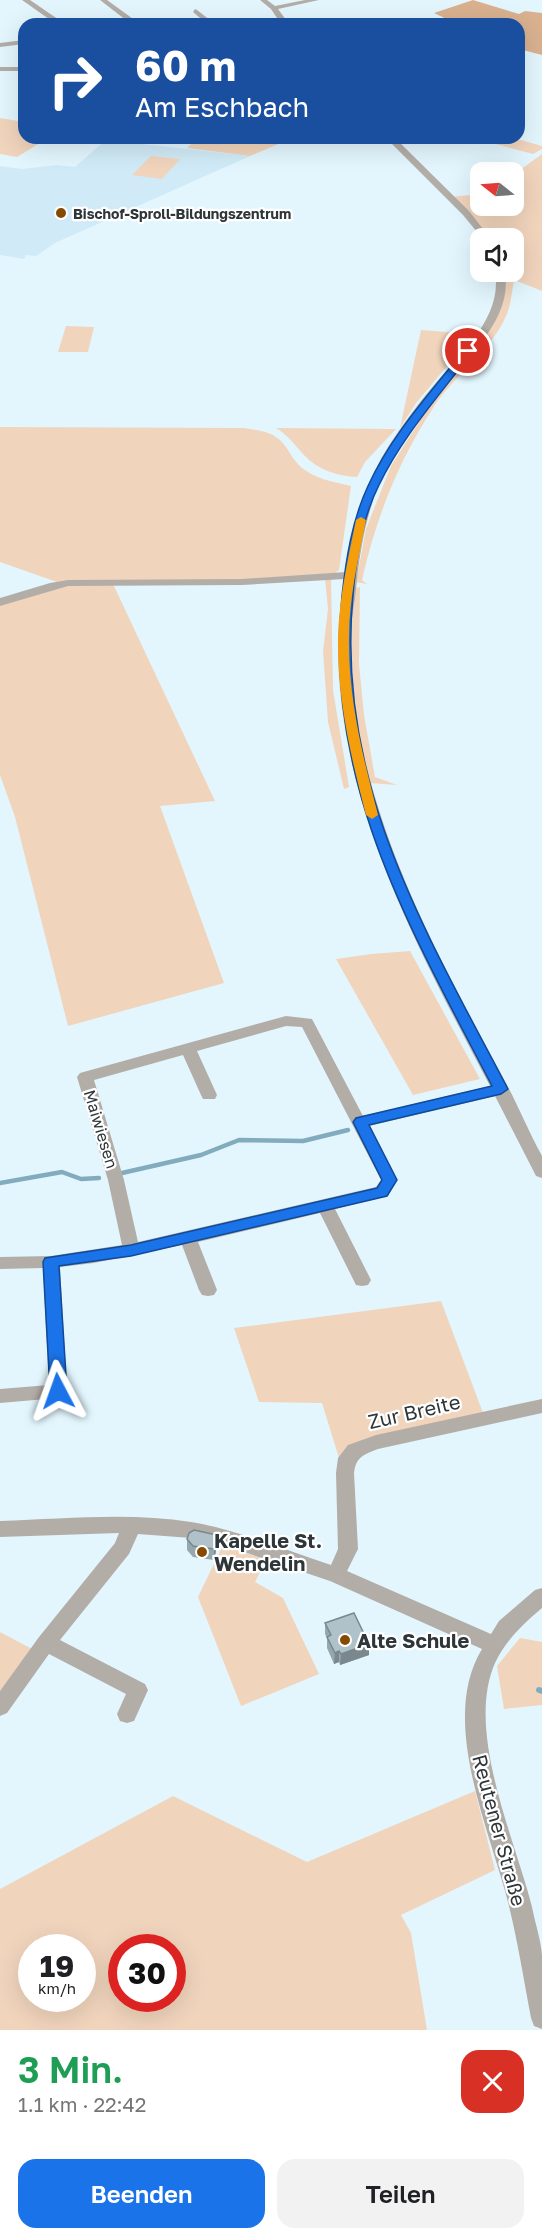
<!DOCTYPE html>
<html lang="de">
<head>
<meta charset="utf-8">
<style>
	:root { --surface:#fff; --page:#f2f2f2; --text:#202124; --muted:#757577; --accent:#1a73e8 }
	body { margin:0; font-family:"Golos Text",sans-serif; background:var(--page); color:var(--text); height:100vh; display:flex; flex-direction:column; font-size:22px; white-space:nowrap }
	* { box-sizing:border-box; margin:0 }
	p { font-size:20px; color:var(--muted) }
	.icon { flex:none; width:33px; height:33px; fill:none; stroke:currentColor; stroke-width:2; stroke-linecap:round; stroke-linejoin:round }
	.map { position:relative; height:2030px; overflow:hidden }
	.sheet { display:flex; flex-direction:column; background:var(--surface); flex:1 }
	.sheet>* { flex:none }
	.banner { position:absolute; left:18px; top:18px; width:507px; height:126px; border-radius:18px; box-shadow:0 6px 24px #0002; background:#1a4fa0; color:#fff; overflow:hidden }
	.needle { width:39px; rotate:287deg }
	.buttons { position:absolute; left:470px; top:162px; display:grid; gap:12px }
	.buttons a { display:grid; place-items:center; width:54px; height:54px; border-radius:12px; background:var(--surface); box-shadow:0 6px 24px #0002; font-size:30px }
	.speed { position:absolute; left:18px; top:1934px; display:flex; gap:12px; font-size:30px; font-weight:700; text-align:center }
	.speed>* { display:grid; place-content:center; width:78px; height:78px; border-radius:50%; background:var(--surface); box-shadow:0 6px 24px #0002; line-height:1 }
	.speed small { font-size:15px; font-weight:400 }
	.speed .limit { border:9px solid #d22; background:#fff; color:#111 }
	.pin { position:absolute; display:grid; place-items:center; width:51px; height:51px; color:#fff; margin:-26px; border:3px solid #fff; border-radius:50%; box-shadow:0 2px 6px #0007 }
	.me { position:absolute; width:66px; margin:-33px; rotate:356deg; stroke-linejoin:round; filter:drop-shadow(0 0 4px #0008) }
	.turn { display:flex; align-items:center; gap:21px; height:126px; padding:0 18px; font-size:27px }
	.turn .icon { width:78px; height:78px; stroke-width:2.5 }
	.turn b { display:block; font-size:42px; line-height:51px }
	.round { display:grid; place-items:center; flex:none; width:63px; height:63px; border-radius:18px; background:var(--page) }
	.headline { display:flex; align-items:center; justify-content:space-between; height:102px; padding:0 18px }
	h1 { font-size:36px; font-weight:600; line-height:45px; color:#1e9e55 }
	.cta { display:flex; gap:12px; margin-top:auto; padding:12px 18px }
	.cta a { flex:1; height:69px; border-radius:18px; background:var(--accent); color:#fff; font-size:24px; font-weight:600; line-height:69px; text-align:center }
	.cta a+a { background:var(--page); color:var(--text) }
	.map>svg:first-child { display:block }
	.built { fill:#d0ebf7 }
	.green { fill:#f1d4bc; fill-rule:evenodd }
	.forest { fill:#d9b18f }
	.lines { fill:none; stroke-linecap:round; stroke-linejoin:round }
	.stream-far1 { stroke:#82acbd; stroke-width:4.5 }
	.stream { stroke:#82acbd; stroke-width:6 }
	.minor { fill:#b3ada8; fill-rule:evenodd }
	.wall { fill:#96a7ad }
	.shaded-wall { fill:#7a888d }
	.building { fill:#afc2c9; stroke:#7a888d; stroke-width:1.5 }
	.route { fill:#1a73e8; stroke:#114b97; stroke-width:1.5 }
	.slow { fill:#f59e0b }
	.poi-dot { fill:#864b02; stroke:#fff; stroke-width:2 }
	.labels { text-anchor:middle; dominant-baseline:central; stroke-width:4.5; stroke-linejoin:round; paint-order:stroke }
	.far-poi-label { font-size:14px; font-weight:bold; fill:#2e3639; stroke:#fff; text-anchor:start }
	.street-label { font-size:16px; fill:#2e3639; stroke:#fff }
	.near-street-label { font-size:20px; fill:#2e3639; stroke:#fff }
	.near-poi-label { font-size:20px; font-weight:bold; fill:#2e3639; stroke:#fff; text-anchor:start }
</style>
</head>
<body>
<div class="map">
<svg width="542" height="2030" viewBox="0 0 542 2030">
	<rect width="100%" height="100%" fill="#e3f6fe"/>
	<!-- built -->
	<polygon class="built" points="106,140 250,156 55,243 36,256 26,255 24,259 0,255 0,166 22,169 57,165 75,167"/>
	<!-- green -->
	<g class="green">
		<polygon points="0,118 24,122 24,138 48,138 17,157 0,154"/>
		<polygon points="198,138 293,138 250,156 187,148"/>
		<polygon points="497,138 514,138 542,146 542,149 533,154 488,142"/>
		<polygon points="542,154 542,291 502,275 500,272 513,272 513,238 486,238 451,197 480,194 480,206 513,206 513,175"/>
		<polygon points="151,156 180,159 162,179 132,175"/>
		<path d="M508 280H514C512 292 511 305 506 316 492 350 453 376 433 408 398 462 376 518 362 580L367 584 356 582 366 529 391 466 433 400 468 358 505 282Z"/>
		<polygon points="66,326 94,327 88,352 58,352"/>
		<polygon points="421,330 474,334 416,403 400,428"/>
		<path d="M0 427 244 428C263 431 277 432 288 450 292 457 296 463 302 468 316 479 334 482 351 486L339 570 335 573 239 580 57 582 0 562Z"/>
		<path d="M276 428 396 429 365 462 357 477C337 476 318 470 304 455 294 444 288 435 276 428Z"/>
		<polygon points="331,578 333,690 349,787 344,789 328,722 323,651 328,609 325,579"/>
		<polygon points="113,584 215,801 160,806 224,983 68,1026 15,817 0,775 0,603 66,585"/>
		<path d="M360 587 359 664 364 715 375 777 397 785 370 783C351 717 343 657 356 588Z"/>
		<polygon points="410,951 480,1079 413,1095 336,959 371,954"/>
		<polygon points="441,1301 483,1413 365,1439 350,1447 339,1458 322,1403 259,1402 234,1328"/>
		<polygon points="223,1545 266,1560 255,1582 283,1598 319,1674 241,1706 198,1597"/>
		<polygon points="0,1632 32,1649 0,1691"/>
		<polygon points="520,1638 542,1642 542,1705 504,1709 497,1666"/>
		<path d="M475 1791 495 1870 401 1915 411 1933 427 2030H0V1889L173 1796 307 1862ZM32 1947H82V1998H32ZM122 1947H172V1998H122Z"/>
	</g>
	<!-- forest -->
	<polygon class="forest" points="473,0 519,14 525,11 542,13 542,55 519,49 519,24 457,24 434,13"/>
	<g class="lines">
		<!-- stream-far1 -->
		<g class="stream-far1">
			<polyline points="122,1173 201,1155 239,1140 303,1141 348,1130"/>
			<polyline points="0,1183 62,1172 81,1179 99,1178"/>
		</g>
		<!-- stream -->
		<polyline class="stream" points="539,1690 542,1691"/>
		<!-- minor -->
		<g class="minor">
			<polygon points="22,0 30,0 65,24 56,24"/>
			<polygon points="100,0 107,0 140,24 131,24"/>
			<polygon points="260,0 267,0 275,6 305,0 319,0 278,9 289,24 281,24 271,9"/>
			<polygon points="195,9 197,10 215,24 207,24 193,12"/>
			<polygon points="24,40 24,44 0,47 0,43"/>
			<rect x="0" y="67" width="24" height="4"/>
			<polygon points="386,138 395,138 469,211 490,238 482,238 463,215"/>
			<path d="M495 272H505C513 320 466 358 439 392 421 414 404 438 389 464 368 502 360 546 356 590 354 607 350 625 350 643 353 806 434 949 508 1087 519 1108 530 1134 542 1156V1178L536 1176 534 1172 495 1096 369 1126 397 1180 388 1196 335 1209 371 1280 368 1285 362 1286 356 1285 320 1213 198 1242 217 1290 214 1295 208 1296 202 1295 199 1290 182 1245 94 1263 60 1267 67 1391 64 1396 58 1398 0 1403V1389L49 1385 43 1268 0 1269V1257L51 1256 122 1245 108 1180 77 1077 80 1073 286 1016 312 1019 363 1116 490 1086C418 949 337 802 338 642 338 621 343 600 345 579L242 585 68 586 0 606V598L50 583 68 580 242 579 346 572C351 527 365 485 388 447 402 425 418 404 434 385 461 353 503 317 495 272ZM286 1026 302 1027 381 1180 376 1187 138 1242 124 1180 94 1080 183 1055 201 1095 203 1099H215L217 1095 197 1051Z"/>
			<path d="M542 1399V1413L378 1449C363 1455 356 1457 354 1473L358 1549 347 1571 491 1634 499 1621 535 1590 542 1588V1608C523 1624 506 1640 495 1663 465 1731 515 1839 532 1907 535 1923 541 1940 542 1956 542 1980 542 2005 542 2029L534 2026 531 2018C524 1981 518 1943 509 1906 491 1832 438 1721 482 1649L330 1581 226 1546 191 1538 138 1534 129 1554 60 1640 145 1684 148 1690 134 1721 127 1723 120 1721 117 1714 126 1694 49 1654 7 1713 0 1716V1691L39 1637 115 1543 119 1533 0 1537V1521C63 1519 129 1512 191 1522 239 1530 285 1550 331 1565L338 1549 336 1473 338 1458 348 1445 376 1435Z"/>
		</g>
	</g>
	<!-- wall -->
	<g class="wall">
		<polygon points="187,1539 217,1546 214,1560 193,1557 187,1550"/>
		<polygon points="325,1623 369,1655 340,1665 339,1662 334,1664 327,1648 327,1638 325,1634"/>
	</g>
	<!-- shaded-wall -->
	<g class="shaded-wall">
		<polygon points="217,1535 217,1546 214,1560 214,1549"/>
		<polygon points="369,1644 369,1655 340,1665 341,1654"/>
		<polygon points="339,1651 339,1662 334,1664 335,1653"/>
	</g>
	<!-- building -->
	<g class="building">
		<polygon points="194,1530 217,1535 214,1549 193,1546 187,1539 189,1533"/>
		<polygon points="354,1613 369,1644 341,1654 339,1651 335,1653 327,1637 331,1635 325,1623"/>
	</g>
	<!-- route -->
	<path class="route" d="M465 349 473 351C440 395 403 435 379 485 362 518 356 558 353 595 335 783 424 929 508 1089L501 1094 369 1125 397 1180 387 1196 131 1256 59 1266 67 1391 64 1396 58 1398 53 1396 50 1391 43 1262 45 1258 131 1245 377 1188 382 1180 353 1122 356 1118 492 1086C410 928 323 782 342 596 346 559 352 520 368 486 391 435 431 392 465 349Z"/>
	<!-- slow -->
	<path class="slow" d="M361 517 366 520C358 559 349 599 349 638 348 698 363 757 378 815L372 819 366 815C351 757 337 698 338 638 339 598 348 559 356 520Z"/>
	<!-- markers -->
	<g class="poi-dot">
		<circle cx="61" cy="213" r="6"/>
		<circle cx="202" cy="1552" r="6"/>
		<circle cx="345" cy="1640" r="6"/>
	</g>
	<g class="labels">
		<!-- far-poi labels -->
		<g class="far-poi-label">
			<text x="73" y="213">Bischof-Sproll-Bildungszentrum</text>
		</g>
		<!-- street labels -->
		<g class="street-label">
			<text transform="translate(101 1129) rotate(73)">Maiwiesen</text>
		</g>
		<!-- near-street labels -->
		<g class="near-street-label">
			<text transform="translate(414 1411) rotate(-13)">Zur Breite</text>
			<text transform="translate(500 1830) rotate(75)">Reutener Straße</text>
		</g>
		<!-- near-poi labels -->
		<g class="near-poi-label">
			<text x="214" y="1540">Kapelle St.<tspan x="214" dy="23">Wendelin</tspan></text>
			<text x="357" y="1640">Alte Schule</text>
		</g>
	</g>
</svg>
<div class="buttons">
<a><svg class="needle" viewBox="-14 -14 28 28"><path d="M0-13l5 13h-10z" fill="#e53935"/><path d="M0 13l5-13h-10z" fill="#757577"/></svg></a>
<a><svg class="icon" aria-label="sound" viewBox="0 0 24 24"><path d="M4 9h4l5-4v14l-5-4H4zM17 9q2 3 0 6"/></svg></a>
</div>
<div class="speed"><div>19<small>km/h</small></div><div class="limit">30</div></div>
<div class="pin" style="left:468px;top:351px;background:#d93025"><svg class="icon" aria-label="arrive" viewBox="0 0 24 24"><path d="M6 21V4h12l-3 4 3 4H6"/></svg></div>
<svg class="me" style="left:58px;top:1391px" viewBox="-20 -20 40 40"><path d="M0-17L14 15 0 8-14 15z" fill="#1a73e8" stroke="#fff" stroke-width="4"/></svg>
<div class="banner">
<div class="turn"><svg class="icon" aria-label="right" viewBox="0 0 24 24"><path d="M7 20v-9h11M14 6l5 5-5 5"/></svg><div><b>60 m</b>Am Eschbach</div></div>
</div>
</div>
<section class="sheet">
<div class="headline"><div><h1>3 Min.</h1><p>1.1 km · 22:42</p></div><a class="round" style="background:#d93025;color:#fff"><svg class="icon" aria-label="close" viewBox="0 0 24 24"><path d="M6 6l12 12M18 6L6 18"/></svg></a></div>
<div class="cta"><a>Beenden</a><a>Teilen</a></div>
</section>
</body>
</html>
